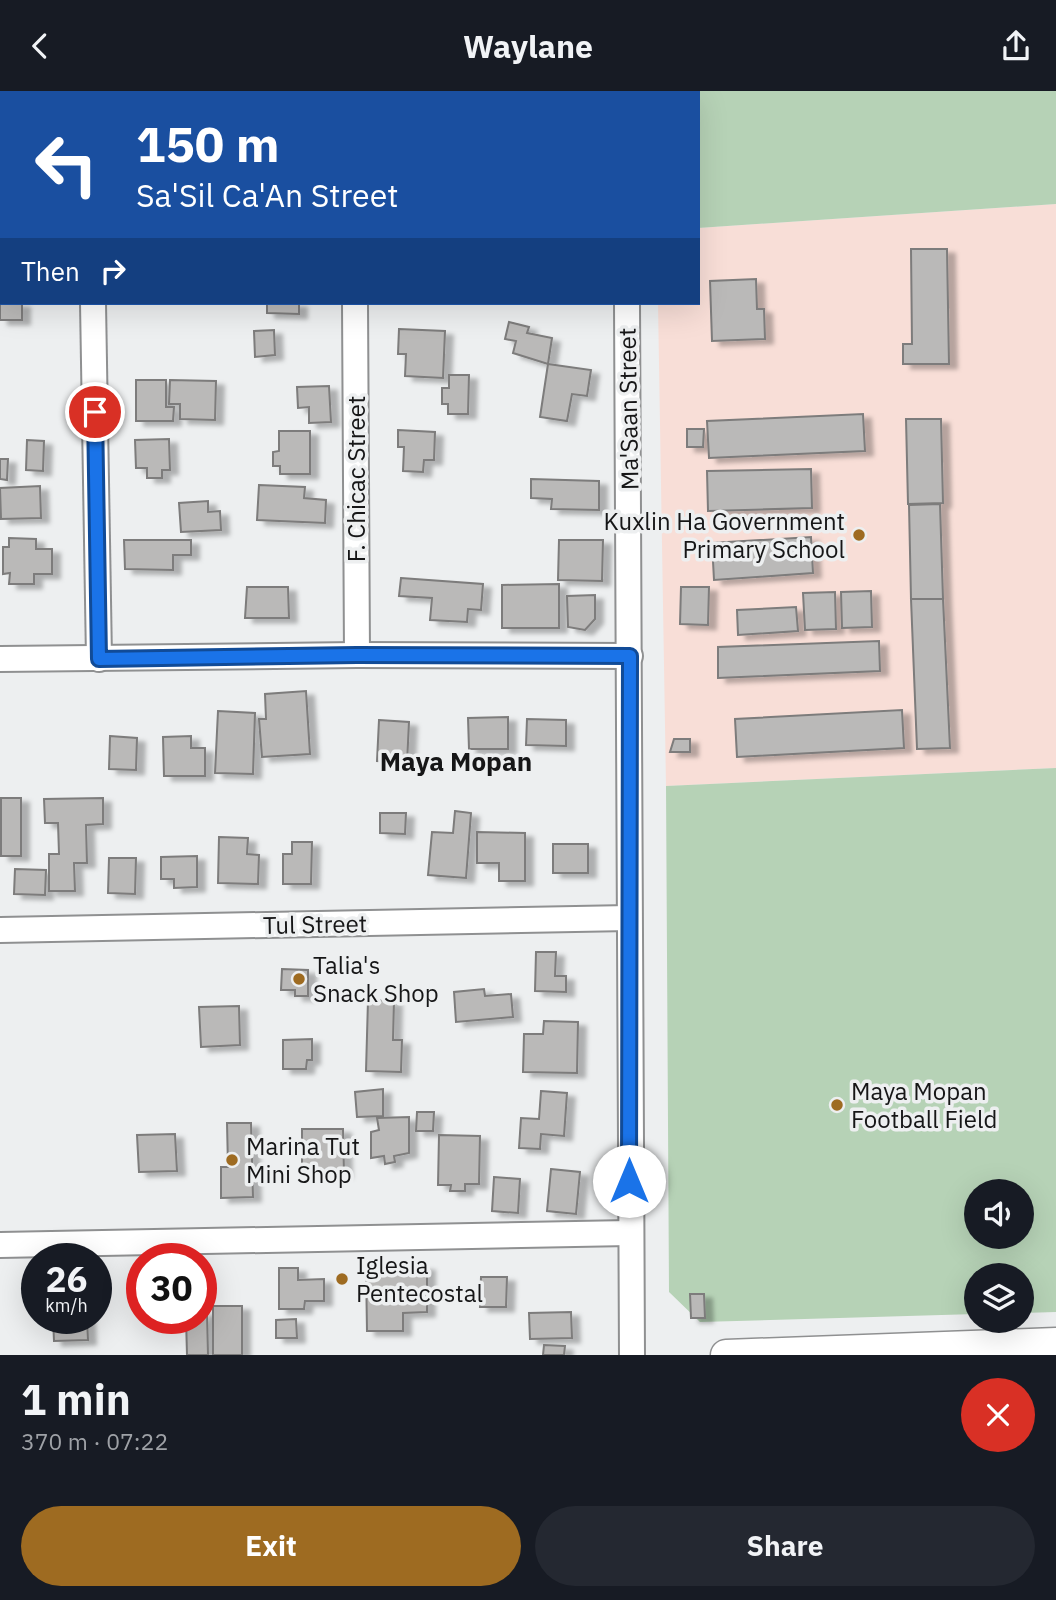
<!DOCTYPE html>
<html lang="en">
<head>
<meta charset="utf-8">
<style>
	:root { --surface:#171b24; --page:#242831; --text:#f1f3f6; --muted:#9ea1a6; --accent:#9e6b21 }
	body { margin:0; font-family:"IBM Plex Sans",sans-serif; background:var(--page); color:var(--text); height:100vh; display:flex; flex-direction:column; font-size:26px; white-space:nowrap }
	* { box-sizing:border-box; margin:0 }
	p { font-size:23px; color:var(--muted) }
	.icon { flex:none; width:38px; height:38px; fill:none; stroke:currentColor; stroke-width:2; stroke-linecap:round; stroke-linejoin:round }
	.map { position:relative; height:1264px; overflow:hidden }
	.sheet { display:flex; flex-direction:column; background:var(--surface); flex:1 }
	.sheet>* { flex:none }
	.hud { position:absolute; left:0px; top:0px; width:700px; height:214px; box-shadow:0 7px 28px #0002; background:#1a4fa0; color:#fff; overflow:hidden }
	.controls { position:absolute; left:964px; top:1088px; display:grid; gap:14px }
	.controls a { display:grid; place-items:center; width:70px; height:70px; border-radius:50%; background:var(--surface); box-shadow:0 7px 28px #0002; font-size:35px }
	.speed { position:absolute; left:21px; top:1152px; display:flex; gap:14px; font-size:35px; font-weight:700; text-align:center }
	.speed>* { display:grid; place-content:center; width:91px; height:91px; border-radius:50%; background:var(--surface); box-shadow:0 7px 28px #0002; line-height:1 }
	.speed small { font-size:18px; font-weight:400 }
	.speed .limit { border:10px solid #d22; background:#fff; color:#111 }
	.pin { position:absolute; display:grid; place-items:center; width:60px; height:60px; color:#fff; margin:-30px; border:4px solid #fff; border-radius:50%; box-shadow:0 2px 7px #0007 }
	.me { position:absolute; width:77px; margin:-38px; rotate:0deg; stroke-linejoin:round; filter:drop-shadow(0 0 5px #0008) }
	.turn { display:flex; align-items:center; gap:24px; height:147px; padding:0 21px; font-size:32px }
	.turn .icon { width:91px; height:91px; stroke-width:2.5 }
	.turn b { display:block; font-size:49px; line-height:60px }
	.then { display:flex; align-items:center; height:66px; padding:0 21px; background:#0003; gap:14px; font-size:26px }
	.round { display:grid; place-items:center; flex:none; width:74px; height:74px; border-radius:37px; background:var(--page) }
	.summary { display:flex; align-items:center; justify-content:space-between; height:119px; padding:0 21px }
	h1 { font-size:42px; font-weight:700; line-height:52px }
	.primary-button { display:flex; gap:14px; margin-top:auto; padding:14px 21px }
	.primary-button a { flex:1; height:80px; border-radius:42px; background:var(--accent); color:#fff; font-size:28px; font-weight:700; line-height:80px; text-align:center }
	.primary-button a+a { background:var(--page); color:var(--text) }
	header { display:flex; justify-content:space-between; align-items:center; height:91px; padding:0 21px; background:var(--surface); font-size:32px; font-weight:700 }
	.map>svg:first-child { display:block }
	.education { fill:#f8ded7 }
	.green { fill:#b6d2b6; fill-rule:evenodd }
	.building { fill:#bab9b8; stroke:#7d7c7b; stroke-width:2; filter:url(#shadow) }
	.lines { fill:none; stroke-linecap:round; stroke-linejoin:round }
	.minor-casing { stroke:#8f9091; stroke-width:28 }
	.tertiary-casing { stroke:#8f9091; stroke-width:33 }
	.minor { stroke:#fff; stroke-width:24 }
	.tertiary { stroke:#fff; stroke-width:30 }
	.route-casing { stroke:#114b97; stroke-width:18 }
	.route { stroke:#1a73e8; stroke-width:12 }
	.poi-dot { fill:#9e6b21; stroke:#edeff0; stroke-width:2.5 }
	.labels { text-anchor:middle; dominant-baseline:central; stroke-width:7; stroke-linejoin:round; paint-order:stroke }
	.street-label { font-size:24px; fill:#161617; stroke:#edeff0 }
	.poi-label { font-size:24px; fill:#161617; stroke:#edeff0; text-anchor:start }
	.neighbourhood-label { font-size:26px; font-weight:bold; fill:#161617; stroke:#edeff0 }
</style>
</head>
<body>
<header><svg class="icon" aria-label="back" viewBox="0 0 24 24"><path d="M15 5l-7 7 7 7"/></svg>Waylane<svg class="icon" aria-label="share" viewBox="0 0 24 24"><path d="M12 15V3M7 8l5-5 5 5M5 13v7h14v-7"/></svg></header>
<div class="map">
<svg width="1056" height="1264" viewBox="0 0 1056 1264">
	<defs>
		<filter id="shadow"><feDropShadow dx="8" dy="4.5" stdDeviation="2" flood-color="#0004"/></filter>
	</defs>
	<rect width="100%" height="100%" fill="#edeff0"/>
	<!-- education -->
	<polygon class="education" points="1056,113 1056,677 666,695 658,212 698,212 698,137"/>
	<!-- green -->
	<g class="green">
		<polygon points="655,0 1056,0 1056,113 698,137 698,2"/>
		<path d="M1056 677V1221L1022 1222V1185H976V1223L700 1231 669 1201 666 695ZM976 1101H1022V1146H976Z"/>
	</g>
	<!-- building -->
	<g class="building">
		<polygon points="113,0 162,0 185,1 113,2"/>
		<polygon points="911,158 947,158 949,273 903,273 903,253 912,253"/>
		<polygon points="0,185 2,212 22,212 22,229 0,229"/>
		<polygon points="756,188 757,218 764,218 765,248 712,250 710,190"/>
		<polygon points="267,212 299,212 299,223 267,222"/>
		<polygon points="509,231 529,236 527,242 552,247 548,273 513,262 516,250 505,248"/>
		<polygon points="399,238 445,240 443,287 405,285 406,263 398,263"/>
		<polygon points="274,239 275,264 255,266 254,240"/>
		<polygon points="548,273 591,279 587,305 572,303 567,330 540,326"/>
		<polygon points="449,284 469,284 468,323 448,323 448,313 442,313 442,297 449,297"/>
		<polygon points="136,289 166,289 166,316 174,316 173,330 136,330"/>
		<polygon points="170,289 216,290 215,329 180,328 180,313 169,313"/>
		<polygon points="329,295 331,331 309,332 309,316 298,317 297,296"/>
		<polygon points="863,323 865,360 709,367 707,330"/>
		<polygon points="906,328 941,328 943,412 908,413"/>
		<polygon points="687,338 704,338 703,356 687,356"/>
		<polygon points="398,339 435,341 434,369 424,369 423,381 403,380 404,356 398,356"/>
		<polygon points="279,340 310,340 310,383 280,383 280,375 273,375 273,361 279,360"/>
		<polygon points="169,348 170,379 162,379 162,387 147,387 147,377 136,377 135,349"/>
		<polygon points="27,349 44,350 43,380 26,379"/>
		<polygon points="0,368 8,368 7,389 0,388"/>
		<polygon points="811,378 812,417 708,420 707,380"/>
		<polygon points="531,388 599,390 599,419 551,418 552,408 531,407"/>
		<polygon points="259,394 305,396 304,407 326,409 325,432 257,429"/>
		<polygon points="40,395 41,427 1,428 0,397"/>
		<polygon points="208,410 208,421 220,420 221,439 181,441 179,412"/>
		<polygon points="940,413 943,508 911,508 909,414"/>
		<polygon points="811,446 813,482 714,489 712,452"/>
		<polygon points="9,447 36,448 36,458 52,458 52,483 34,483 34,493 9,493 10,482 3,483 3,456 9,456"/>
		<polygon points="124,449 191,449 191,464 173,464 173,479 125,478"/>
		<polygon points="559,449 603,449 602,490 558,489"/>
		<polygon points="401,487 483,493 481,519 468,518 467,531 430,529 432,507 399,505"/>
		<polygon points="559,493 559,537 502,537 502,494"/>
		<polygon points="247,496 288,496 289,527 245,527"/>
		<polygon points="681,496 709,496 708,534 680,533"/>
		<polygon points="871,500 872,536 842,537 841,501"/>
		<polygon points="835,501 836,538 805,539 803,502"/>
		<polygon points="595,504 595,528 585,539 568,536 567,505"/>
		<polygon points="911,508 943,508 950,657 917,658"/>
		<polygon points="796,516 798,540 738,544 737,519"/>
		<polygon points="879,550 880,580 718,587 718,556"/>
		<polygon points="306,600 310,663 262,666 259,628 266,628 265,603"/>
		<polygon points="902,619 904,657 737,666 735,628"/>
		<polygon points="218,620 255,622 253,683 215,682"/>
		<polygon points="508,626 508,658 469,658 468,627"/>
		<polygon points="527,628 566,629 566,655 526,654"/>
		<polygon points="379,629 409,631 407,672 377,670"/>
		<polygon points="110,645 137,647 136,679 109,678"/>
		<polygon points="191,645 191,657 205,657 205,685 164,685 163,646"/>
		<polygon points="674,648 690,648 690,661 670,661"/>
		<rect x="1" y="707" width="20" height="58"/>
		<polygon points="103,707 103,733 86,734 87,772 74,772 75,800 49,800 49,763 59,763 58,732 45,732 44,708"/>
		<polygon points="455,720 471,722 466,787 428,784 432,741 453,742"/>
		<polygon points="380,722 406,722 405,743 380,742"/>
		<polygon points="477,741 525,742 525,790 499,790 499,772 477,772"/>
		<polygon points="219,746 248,747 247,763 259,764 258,793 218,792"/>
		<polygon points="292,751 312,751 311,793 283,793 283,763 292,763"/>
		<rect x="553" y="753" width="35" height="29"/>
		<polygon points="197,765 197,796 174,797 174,788 161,788 161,766"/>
		<polygon points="109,767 136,767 135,803 108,802"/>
		<polygon points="15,778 46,779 45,804 14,803"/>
		<polygon points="536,861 556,861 555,885 566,885 566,901 535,900"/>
		<polygon points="282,878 308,879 308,905 295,905 295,899 281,899"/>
		<polygon points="484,898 485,905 511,903 513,926 456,931 454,901"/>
		<polygon points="368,909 394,910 393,949 402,949 401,981 366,980"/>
		<polygon points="239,915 240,954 201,956 199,916"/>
		<polygon points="544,930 578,931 577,982 523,981 524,943 543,943"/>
		<polygon points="312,948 312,969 307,969 306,978 283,978 283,949"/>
		<polygon points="383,998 383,1025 357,1026 355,1001"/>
		<polygon points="541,1000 567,1002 564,1045 541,1043 540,1058 519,1057 521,1027 539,1028"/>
		<polygon points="417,1021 434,1021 433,1040 416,1040"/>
		<polygon points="409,1026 409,1062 394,1065 395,1071 385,1073 384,1065 371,1067 371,1041 379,1039 377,1027"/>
		<polygon points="227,1032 251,1032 253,1106 221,1107 221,1076 228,1076"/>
		<polygon points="302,1038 343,1038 344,1082 302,1082"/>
		<polygon points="175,1043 177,1080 139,1081 137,1044"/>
		<polygon points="439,1044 480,1045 479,1093 465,1093 465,1100 450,1100 451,1094 438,1094"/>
		<polygon points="551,1078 580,1081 576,1123 547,1120"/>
		<polygon points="494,1086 520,1088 518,1122 492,1120"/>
		<polygon points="427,1175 427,1221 403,1222 403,1240 367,1240 366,1176"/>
		<polygon points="279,1177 298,1177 298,1189 324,1188 324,1210 305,1210 304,1218 279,1218"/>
		<polygon points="481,1186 507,1186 506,1216 480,1216"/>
		<polygon points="690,1203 704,1203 705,1227 691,1227"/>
		<rect x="213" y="1215" width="29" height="49"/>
		<polygon points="201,1221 207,1221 208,1264 187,1264 186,1227 201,1227"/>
		<polygon points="571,1221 572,1247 530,1248 529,1222"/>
		<polygon points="53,1227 87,1227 88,1249 54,1250"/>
		<polygon points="296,1228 297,1247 276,1247 276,1229"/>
		<polygon points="544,1254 565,1255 564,1264 543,1264"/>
	</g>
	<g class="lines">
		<!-- minor casing -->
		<g class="minor-casing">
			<g id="minor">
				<polyline points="89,0 90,2"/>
				<polyline points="354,0 354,2"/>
				<polyline points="626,0 626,2"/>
				<polyline points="93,212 99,568"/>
				<polyline points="355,212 357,564"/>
				<polyline points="627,212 632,1264"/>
				<polyline points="0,568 357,564 630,565"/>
				<polyline points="0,839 629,827"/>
				<polyline points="0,1154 629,1142"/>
			</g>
		</g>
		<!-- tertiary casing -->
		<g class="tertiary-casing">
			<polyline id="tertiary" points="726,1264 1056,1252"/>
		</g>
		<!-- minor -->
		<use href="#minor" class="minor"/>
		<!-- tertiary -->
		<use href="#tertiary" class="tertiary"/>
	</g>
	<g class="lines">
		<!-- route casing -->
		<g class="route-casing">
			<polyline id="route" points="95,321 99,568 357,564 630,565 629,1090"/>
		</g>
		<!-- route -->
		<use href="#route" class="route"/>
	</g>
	<!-- markers -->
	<g class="poi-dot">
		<circle cx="859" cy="444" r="7"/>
		<circle cx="299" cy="888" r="7"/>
		<circle cx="837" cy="1014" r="7"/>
		<circle cx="232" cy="1069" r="7"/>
		<circle cx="342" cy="1188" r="7"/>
	</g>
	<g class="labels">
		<!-- street labels -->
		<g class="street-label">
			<text transform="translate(628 318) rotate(-91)">Ma'Saan Street</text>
			<text transform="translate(356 388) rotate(-90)">F. Chicac Street</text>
			<text transform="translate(315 833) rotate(-1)">Tul Street</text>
		</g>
		<!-- poi labels -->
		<g class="poi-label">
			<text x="845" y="430" text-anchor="end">Kuxlin Ha Government<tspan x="845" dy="28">Primary School</tspan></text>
			<text x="313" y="874">Talia's<tspan x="313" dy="28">Snack Shop</tspan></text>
			<text x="851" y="1000">Maya Mopan<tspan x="851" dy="28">Football Field</tspan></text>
			<text x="246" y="1055">Marina Tut<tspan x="246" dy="28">Mini Shop</tspan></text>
			<text x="356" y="1174">Iglesia<tspan x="356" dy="28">Pentecostal</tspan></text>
		</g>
		<!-- neighbourhood labels -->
		<g class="neighbourhood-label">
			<text x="456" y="670">Maya Mopan</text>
		</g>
	</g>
</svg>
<div class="controls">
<a><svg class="icon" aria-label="sound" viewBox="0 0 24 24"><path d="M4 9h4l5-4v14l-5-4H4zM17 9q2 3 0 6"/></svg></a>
<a><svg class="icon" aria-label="layers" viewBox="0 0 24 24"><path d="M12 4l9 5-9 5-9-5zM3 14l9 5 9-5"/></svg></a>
</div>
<div class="speed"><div>26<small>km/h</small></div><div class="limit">30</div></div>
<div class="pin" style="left:95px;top:321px;background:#d93025"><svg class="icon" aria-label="arrive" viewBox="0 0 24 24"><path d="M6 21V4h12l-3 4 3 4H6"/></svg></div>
<svg class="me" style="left:629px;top:1090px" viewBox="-20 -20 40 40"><circle r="19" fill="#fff"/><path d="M0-13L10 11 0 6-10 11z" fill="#1a73e8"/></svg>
<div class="hud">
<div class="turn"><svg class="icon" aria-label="left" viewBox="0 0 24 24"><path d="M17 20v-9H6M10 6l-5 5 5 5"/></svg><div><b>150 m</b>Sa'Sil Ca'An Street</div></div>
<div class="then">Then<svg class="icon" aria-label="right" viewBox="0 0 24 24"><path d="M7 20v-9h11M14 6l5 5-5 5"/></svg></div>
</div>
</div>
<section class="sheet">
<div class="summary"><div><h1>1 min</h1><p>370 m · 07:22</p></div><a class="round" style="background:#d93025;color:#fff"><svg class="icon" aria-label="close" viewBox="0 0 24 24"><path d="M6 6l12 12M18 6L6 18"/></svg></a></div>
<div class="primary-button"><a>Exit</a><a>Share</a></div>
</section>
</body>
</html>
